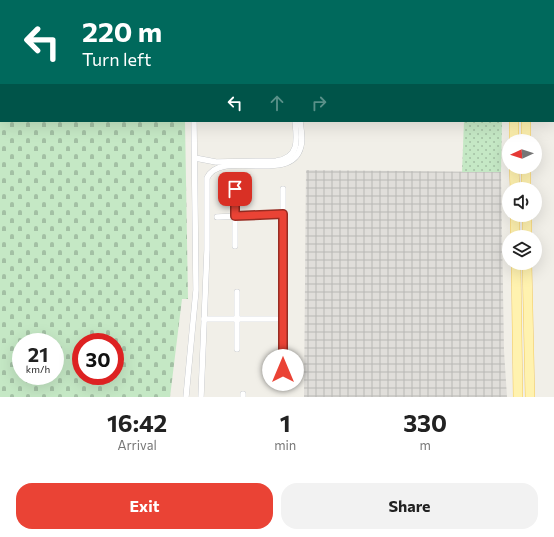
<!DOCTYPE html>
<html lang="en">
<head>
<meta charset="utf-8">
<style>
	:root { --surface:#fff; --page:#f2f2f2; --text:#222; --muted:#767676; --accent:#ea4335 }
	body { margin:0; font-family:Commissioner,sans-serif; background:var(--page); color:var(--text); height:100vh; display:flex; flex-direction:column; font-size:15px; white-space:nowrap }
	* { box-sizing:border-box; margin:0 }
	p { font-size:13px; color:var(--muted) }
	.icon { flex:none; width:22px; height:22px; fill:none; stroke:currentColor; stroke-width:2; stroke-linecap:round; stroke-linejoin:round }
	.map { position:relative; height:397px; overflow:hidden }
	.drawer { display:flex; flex-direction:column; background:var(--surface); flex:1 }
	.drawer>* { flex:none }
	.top-card { position:absolute; left:0px; top:0px; width:554px; height:122px; box-shadow:0 4px 16px #0002; background:#00695c; color:#fff; overflow:hidden }
	.needle { width:26px; rotate:267deg }
	.tools { position:absolute; left:502px; top:134px; display:grid; gap:8px }
	.tools a { display:grid; place-items:center; width:40px; height:40px; border-radius:50%; background:var(--surface); box-shadow:0 4px 16px #0002; font-size:20px }
	.speed { position:absolute; left:12px; top:333px; display:flex; gap:8px; font-size:20px; font-weight:700; text-align:center }
	.speed>* { display:grid; place-content:center; width:52px; height:52px; border-radius:50%; background:var(--surface); box-shadow:0 4px 16px #0002; line-height:1 }
	.speed small { font-size:10px; font-weight:400 }
	.speed .limit { border:6px solid #d22; background:#fff; color:#111 }
	.pin { position:absolute; display:grid; place-items:center; width:34px; height:34px; color:#fff; margin:-17px; border-radius:8px; box-shadow:0 2px 6px #0006 }
	.me { position:absolute; width:44px; margin:-22px; rotate:0deg; stroke-linejoin:round; filter:drop-shadow(0 0 3px #0008) }
	.turn { display:flex; align-items:center; gap:14px; height:84px; padding:0 16px; font-size:18px }
	.turn .icon { width:52px; height:52px; stroke-width:2.5 }
	.turn b { display:block; font-size:28px; line-height:34px }
	.lanes { display:flex; align-items:center; height:38px; padding:0 16px; background:#0003; justify-content:center; gap:20px; direction:ltr }
	.lanes .off { opacity:.35 }
	.eta { display:flex; justify-content:space-evenly; align-items:center; height:68px; text-align:center }
	.eta b { font-size:24px; font-weight:700; line-height:28px }
	.action { display:flex; gap:8px; margin-top:auto; padding:8px 16px }
	.action a { flex:1; height:46px; border-radius:16px; background:var(--accent); color:#fff; font-size:16px; font-weight:700; line-height:46px; text-align:center }
	.action a+a { background:var(--page); color:var(--text) }
	.map>svg:first-child { display:block }
	.industrial { fill:url(#industrial-grid) }
	.grass { fill:url(#grass-dots) }
	.cemetery { fill:url(#cemetery-stones); fill-rule:evenodd }
	.lines { fill:none; stroke-linecap:round; stroke-linejoin:round }
	.minor-casing { stroke:#b5b8bc; stroke-width:6 }
	.primary-casing { stroke:#f2c960; stroke-width:10 }
	.minor { stroke:#fff; stroke-width:5.5 }
	.primary { stroke:#fff2af; stroke-width:9 }
	.route-casing { stroke:#982c22; stroke-width:10 }
	.route { stroke:#ea4335; stroke-width:7 }
</style>
</head>
<body>
<div class="map">
<svg width="554" height="397" viewBox="0 0 554 397">
	<defs>
		<pattern id="industrial-grid" width="8" height="8" patternUnits="userSpaceOnUse"><rect width="8" height="8" fill="#e0deda"/><path d="M0 4h8M4 0v8" fill="none" stroke="#b9b8b5"/></pattern>
		<pattern id="grass-dots" width="8" height="8" patternUnits="userSpaceOnUse"><rect width="8" height="8" fill="#c5e8c5"/><path d="M2 2h.1M6 6h.1" fill="none" stroke="#a3c0a4" stroke-width="1.8" stroke-linecap="round"/></pattern>
		<pattern id="cemetery-stones" width="16" height="16" patternUnits="userSpaceOnUse"><rect width="16" height="16" fill="#c5e8c5"/><path d="M2 7V4a2 2 0 0 1 4 0v3zM10 15v-3a2 2 0 0 1 4 0v3z" fill="#a3c0a4"/></pattern>
	</defs>
	<rect width="100%" height="100%" fill="#f1efe8"/>
	<!-- industrial -->
	<polygon class="industrial" points="306,170 501,172 504,351 507,397 304,397"/>
	<!-- grass -->
	<polygon class="grass" points="464,121 502,121 501,172 462,172"/>
	<!-- cemetery -->
	<path class="cemetery" d="M0 0H183L1 1V121H185L188 299H182L170 397H0ZM21 342H55V376H21ZM81 342H115V376H81Z"/>
	<g class="lines">
		<!-- minor casing -->
		<g class="minor-casing">
			<g id="minor">
				<polyline points="57,0 57,1"/>
				<polyline points="190,0 190,1"/>
				<polyline points="242,0 242,1"/>
				<polyline points="138,1 138,0"/>
				<polyline points="291,1 291,0"/>
				<polyline points="447,1 447,0"/>
				<path d="M195 158 216 162 276 161C300 158 297 139 295 121"/>
				<polyline points="235,189 235,246"/>
				<polyline points="283,189 283,370"/>
				<polyline points="217,217 283,214"/>
				<polyline points="237,292 237,349"/>
				<polyline points="204,319 283,319"/>
				<polyline points="186,397 196,290 194,121"/>
				<path d="M201 397 207 250V178C221 148 292 186 301 146 303 138 301 129 300 121"/>
				<polyline points="243,397 243,394"/>
			</g>
		</g>
		<!-- primary casing -->
		<g class="primary-casing">
			<g id="primary">
				<polyline points="506,0 507,1"/>
				<polyline points="528,1 528,0"/>
				<polyline points="514,121 514,141"/>
				<polyline points="526,121 526,141"/>
				<polyline points="514,167 515,189"/>
				<polyline points="526,167 526,189"/>
				<polyline points="515,215 515,237"/>
				<polyline points="527,215 527,237"/>
				<polyline points="516,263 518,397"/>
				<polyline points="527,263 530,397"/>
			</g>
		</g>
		<!-- minor -->
		<use href="#minor" class="minor"/>
		<!-- primary -->
		<use href="#primary" class="primary"/>
	</g>
	<g class="lines">
		<!-- route casing -->
		<g class="route-casing">
			<polyline id="route" points="235,189 235,216 283,214 283,370"/>
		</g>
		<!-- route -->
		<use href="#route" class="route"/>
	</g>
</svg>
<div class="tools">
<a><svg class="needle" viewBox="-14 -14 28 28"><path d="M0-13l5 13h-10z" fill="#e53935"/><path d="M0 13l5-13h-10z" fill="#767676"/></svg></a>
<a><svg class="icon" aria-label="sound" viewBox="0 0 24 24"><path d="M4 9h4l5-4v14l-5-4H4zM17 9q2 3 0 6"/></svg></a>
<a><svg class="icon" aria-label="layers" viewBox="0 0 24 24"><path d="M12 4l9 5-9 5-9-5zM3 14l9 5 9-5"/></svg></a>
</div>
<div class="speed"><div>21<small>km/h</small></div><div class="limit">30</div></div>
<div class="pin" style="left:235px;top:189px;background:#d93025"><svg class="icon" aria-label="arrive" viewBox="0 0 24 24"><path d="M6 21V4h12l-3 4 3 4H6"/></svg></div>
<svg class="me" style="left:283px;top:370px" viewBox="-20 -20 40 40"><circle r="19" fill="#fff"/><path d="M0-13L10 11 0 6-10 11z" fill="#ea4335"/></svg>
<div class="top-card">
<div class="turn"><svg class="icon" aria-label="left" viewBox="0 0 24 24"><path d="M17 20v-9H6M10 6l-5 5 5 5"/></svg><div><b>220 m</b>Turn left</div></div>
<div class="lanes"><svg class="icon" aria-label="left" viewBox="0 0 24 24"><path d="M17 20v-9H6M10 6l-5 5 5 5"/></svg><svg class="icon off" aria-label="ahead" viewBox="0 0 24 24"><path d="M12 20V5M6 11l6-6 6 6"/></svg><svg class="icon off" aria-label="right" viewBox="0 0 24 24"><path d="M7 20v-9h11M14 6l5 5-5 5"/></svg></div>
</div>
</div>
<section class="drawer">
<div class="eta">
<div><b>16:42</b><p>Arrival</p></div>
<div><b>1</b><p>min</p></div>
<div><b>330</b><p>m</p></div>
</div>
<div class="action"><a>Exit</a><a>Share</a></div>
</section>
</body>
</html>
